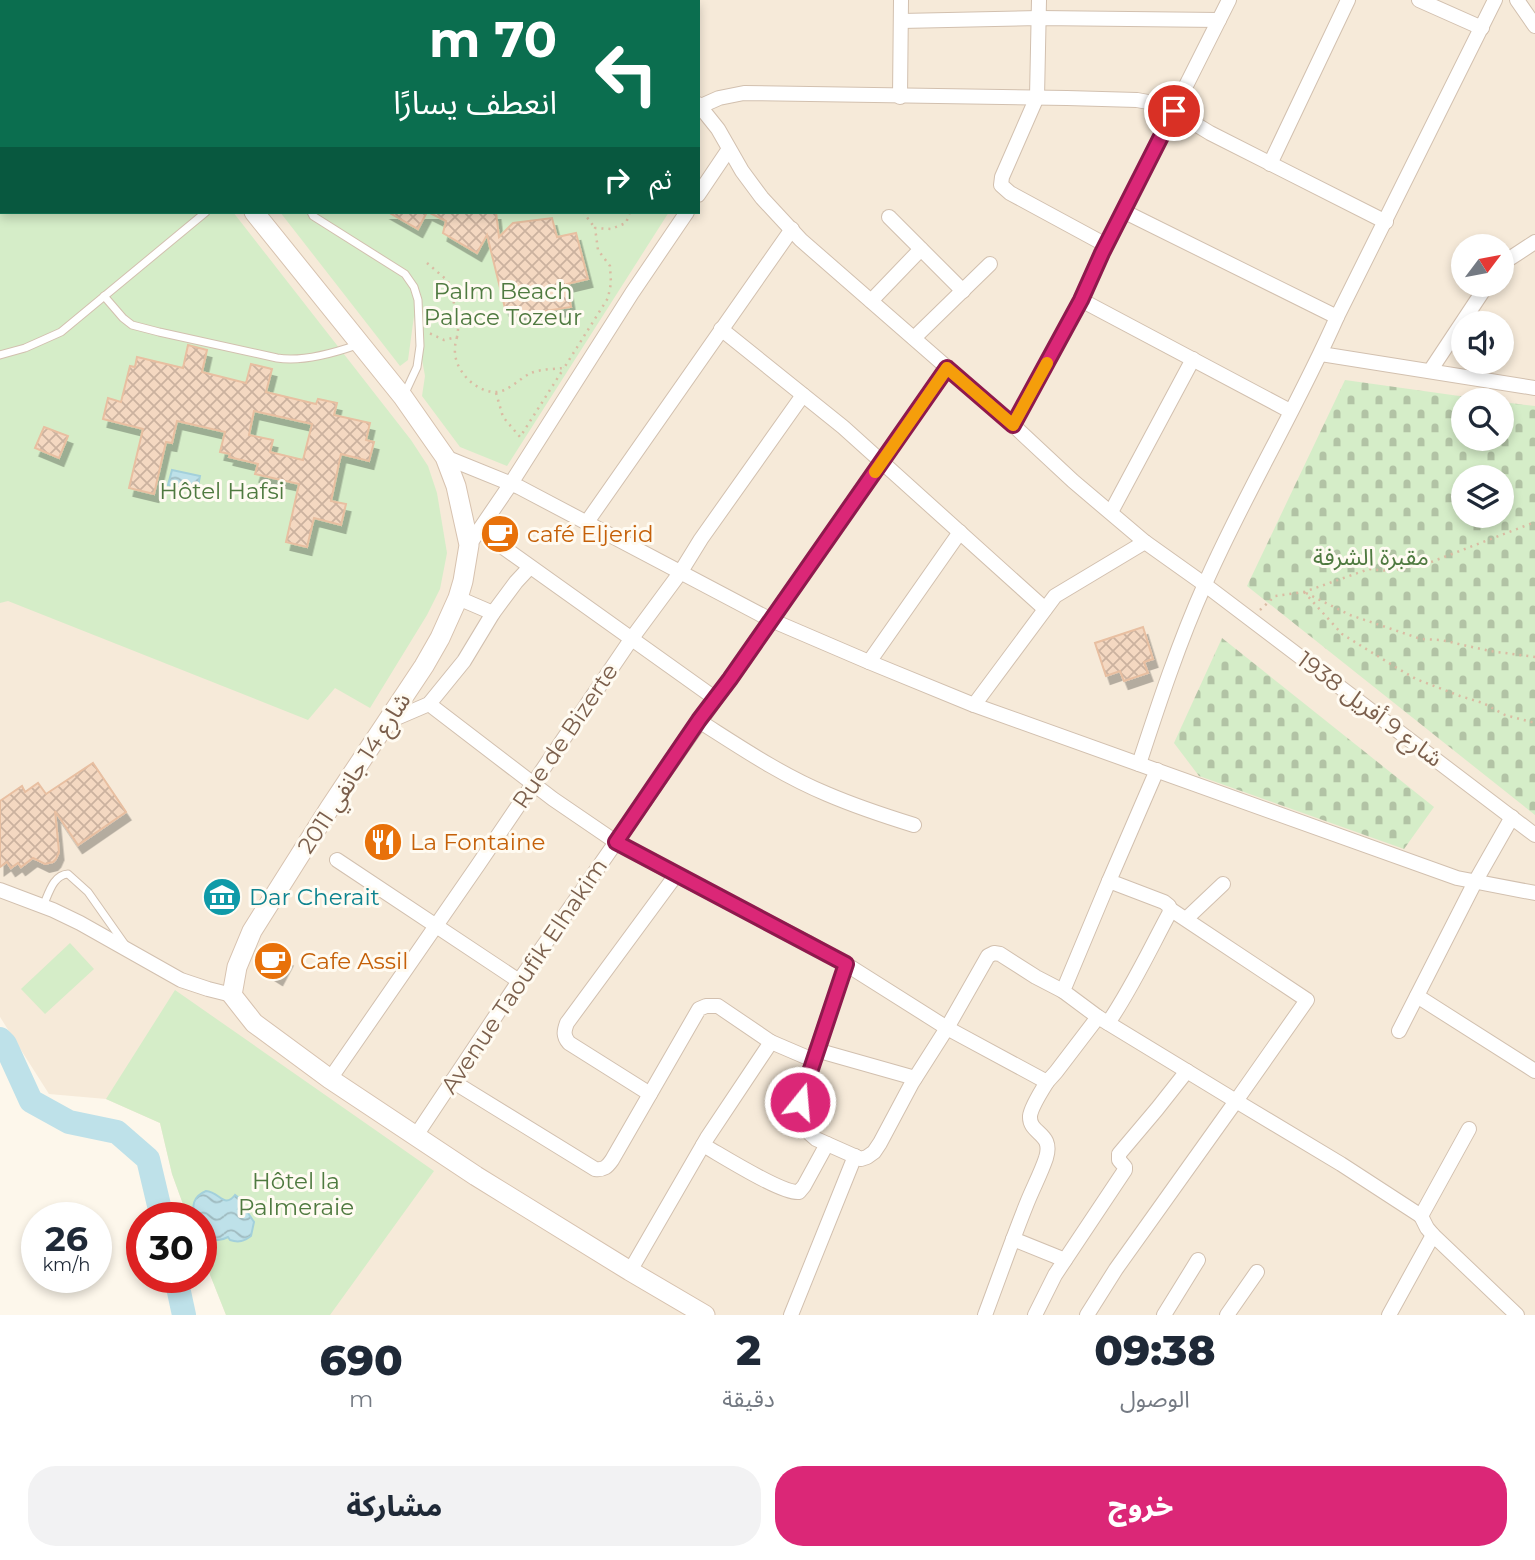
<!DOCTYPE html>
<html lang="ar">
<head>
<meta charset="utf-8">
<style>
	:root { --surface:#fff; --page:#f2f2f3; --text:#1f2937; --muted:#747a83; --accent:#db2777 }
	body { margin:0; font-family:Montserrat,"Noto Sans Arabic",sans-serif; background:var(--page); color:var(--text); direction:rtl; height:100vh; display:flex; flex-direction:column; font-size:26px; white-space:nowrap }
	* { box-sizing:border-box; margin:0 }
	p { font-size:23px; color:var(--muted) }
	.icon { flex:none; width:38px; height:38px; fill:none; stroke:currentColor; stroke-width:2; stroke-linecap:round; stroke-linejoin:round }
	.map { position:relative; height:1315px; overflow:hidden; direction:ltr }
	.drawer { display:flex; flex-direction:column; background:var(--surface); flex:1 }
	.drawer>* { flex:none }
	.guide { position:absolute; left:0px; top:0px; width:700px; height:214px; box-shadow:0 4px 10px #0003; direction:rtl; background:#0b6e4f; color:#fff; overflow:hidden }
	.needle { width:46px; rotate:58deg }
	.fabs { position:absolute; left:1451px; top:234px; display:grid; gap:14px }
	.fabs a { display:grid; place-items:center; width:63px; height:63px; border-radius:50%; background:var(--surface); box-shadow:0 4px 10px #0003; font-size:35px }
	.speed { position:absolute; left:21px; top:1202px; display:flex; gap:14px; font-size:35px; font-weight:700; text-align:center }
	.speed>* { display:grid; place-content:center; width:91px; height:91px; border-radius:50%; background:var(--surface); box-shadow:0 4px 10px #0003; line-height:1 }
	.speed small { font-size:18px; font-weight:400 }
	.speed .limit { border:10px solid #d22; background:#fff; color:#111 }
	.pin { position:absolute; display:grid; place-items:center; width:60px; height:60px; color:#fff; margin:-30px; border:4px solid #fff; border-radius:50%; box-shadow:0 2px 7px #0007 }
	.me { position:absolute; width:77px; margin:-38px; rotate:17deg; stroke-linejoin:round; filter:drop-shadow(0 0 5px #0008) }
	.turn { display:flex; align-items:center; gap:24px; height:147px; padding:0 28px; font-size:32px }
	.turn .icon { width:91px; height:91px; stroke-width:2.5 }
	.turn b { display:block; font-size:49px; line-height:60px }
	.then { display:flex; align-items:center; height:66px; padding:0 28px; background:#0003; gap:14px; font-size:26px }
	.eta { display:flex; justify-content:space-evenly; align-items:center; height:119px; text-align:center }
	.eta b { font-size:42px; font-weight:800; line-height:49px }
	.action { display:flex; gap:14px; margin-top:auto; padding:14px 28px }
	.action a { flex:1; height:80px; border-radius:28px; background:var(--accent); color:#fff; font-size:28px; font-weight:800; line-height:80px; text-align:center }
	.action a+a { background:var(--page); color:var(--text) }
	.map>svg:first-child { display:block }
	.residential { fill:#f6ead9; fill-rule:evenodd }
	.green { fill:#d5edc8 }
	.cemetery { fill:url(#cemetery-stones); fill-rule:evenodd }
	.water { fill:url(#water-waves); stroke:#a3d0db; stroke-width:2 }
	.lines { fill:none; stroke-linecap:round; stroke-linejoin:round }
	.river { stroke:#bee1e9; stroke-width:24 }
	.building { fill:url(#building-cross-hatch); stroke:#e8bfa1; stroke-width:2; fill-rule:evenodd; filter:url(#shadow) }
	.service-casing { stroke:#d2c0af; stroke-width:9 }
	.minor-casing { stroke:#d2c0af; stroke-width:16 }
	.secondary-casing { stroke:#d7c2af; stroke-width:21 }
	.path { stroke:#dabba3; stroke-width:2.5; stroke-dasharray:2 5; stroke-linecap:butt }
	.service { stroke:#fff; stroke-width:7 }
	.minor { stroke:#fff; stroke-width:14 }
	.secondary { stroke:#fff; stroke-width:19 }
	.route-casing { stroke:#8e194d; stroke-width:18 }
	.route { stroke:#db2777; stroke-width:12 }
	.slow { stroke:#f59e0b; stroke-width:12 }
	.labels { text-anchor:middle; dominant-baseline:central; stroke-width:6; stroke-linejoin:round; paint-order:stroke }
	.park-label { font-size:23px; fill:#4f7a40; stroke:#fffbf2 }
	.food-label { font-size:23px; fill:#c56008; stroke:#fffbf2; text-anchor:start }
	.street-label { font-size:23px; fill:#7b5f4c; stroke:#fffbf2 }
	.culture-label { font-size:23px; fill:#0d838f; stroke:#fffbf2; text-anchor:start }
</style>
</head>
<body>
<div class="map">
<svg width="1535" height="1315" viewBox="0 0 1535 1315">
	<defs>
		<pattern id="cemetery-stones" width="16" height="16" patternUnits="userSpaceOnUse" patternTransform="scale(1.75)"><rect width="16" height="16" fill="#d5edc8"/><path d="M2 7V4a2 2 0 0 1 4 0v3zM10 15v-3a2 2 0 0 1 4 0v3z" fill="#b2c3a5"/></pattern>
		<pattern id="water-waves" width="16" height="10" patternUnits="userSpaceOnUse" patternTransform="scale(1.75)"><rect width="16" height="10" fill="#bee1e9"/><path d="M0 5q4-4 8 0t8 0" fill="none" stroke="#9fbabf"/></pattern>
		<pattern id="building-cross-hatch" width="8" height="8" patternUnits="userSpaceOnUse" patternTransform="scale(1.75)"><rect width="8" height="8" fill="#f4d8c1"/><path d="M0 0l8 8M0 8l8-8" fill="none" stroke="#cbb29f"/></pattern>
		<filter id="shadow"><feDropShadow dx="4.5" dy="8" stdDeviation="0" flood-color="#0004"/></filter>
	</defs>
	<rect width="100%" height="100%" fill="#fdf7eb"/>
	<!-- residential -->
	<path class="residential" d="M0 0H1535V1315H226L201 1252V1218H188L172 1174 160 1123 106 1099 49 1094 0 1017ZM2 2H698V212H2ZM1463 247H1502V285H1463ZM1463 324H1502V362H1463ZM1463 401H1502V439H1463ZM1463 478H1502V516H1463Z"/>
	<!-- green -->
	<g class="green">
		<polygon points="0,0 66,0 68,2 2,2 2,212 233,212 411,440 428,466 437,493 447,553 440,589 427,615 370,708 335,688 308,720 8,601 0,603"/>
		<polygon points="115,0 552,0 554,2 116,2"/>
		<polygon points="280,212 669,212 507,466 460,447 422,396 425,376 414,316 408,360 400,366"/>
		<polygon points="70,943 94,969 45,1014 21,989"/>
		<polygon points="175,990 434,1171 330,1315 226,1315 201,1252 201,1218 188,1218 172,1174 160,1123 106,1099"/>
	</g>
	<!-- cemetery -->
	<g class="cemetery">
		<path d="M1345 380 1495 401H1463V439H1502V402L1535 406V815L1247 586ZM1463 478H1502V516H1463Z"/>
		<polygon points="1222,638 1434,807 1404,849 1199,776 1174,743"/>
	</g>
	<!-- water -->
	<g class="water">
		<polygon points="172,470 200,476 197,491 168,485"/>
		<path d="M206 1191C220 1192 224 1209 235 1195L243 1201 238 1209 248 1213 254 1222 251 1236C244 1241 239 1243 230 1240L228 1237C217 1243 211 1240 203 1231V1221L201 1218H198C189 1207 194 1196 206 1191Z"/>
	</g>
	<g class="lines">
		<!-- river -->
		<g class="river">
			<polyline points="0,1039 5,1044 31,1101 69,1122 117,1132 148,1159 162,1218"/>
			<polyline points="176,1278 184,1315"/>
		</g>
	</g>
	<!-- building -->
	<g class="building">
		<polygon points="388,212 427,212 418,229"/>
		<polygon points="428,212 496,212 499,237 513,223 552,218 557,237 576,233 588,279 567,284 571,307 520,315 505,308 487,235 477,253 443,233 446,221"/>
		<path d="M188 345 207 350 202 372 246 383 251 364 272 369 266 392 316 404 318 399 337 403 334 415 370 423 366 440 374 442 369 461 341 454 331 501 346 504 341 525 314 518 307 547 286 542 299 484 255 474 258 464 229 457 230 454 220 452 225 432 177 421 172 443 166 442 154 494 129 488 143 429 103 419 108 398 121 402 130 366 135 367 137 357 183 368ZM254 411 312 424 303 460 270 452 273 440 249 435Z"/>
		<polygon points="44,427 68,436 59,458 35,448"/>
		<polygon points="1143,627 1153,659 1144,662 1148,673 1124,681 1120,671 1106,676 1095,643"/>
		<polygon points="93,763 126,812 78,845 55,811 59,852 56,859 53,862 45,864 33,858 21,867 18,863 11,868 7,862 0,867 0,801 22,786 25,792 38,783 46,794"/>
		<polygon points="268,943 288,958 278,977 257,964"/>
	</g>
	<g class="lines">
		<!-- service casing -->
		<g class="service-casing">
			<g id="service">
				<polyline points="311,212 313,216 405,274 414,287 418,300 420,346 417,367 404,395"/>
				<path d="M104 296 123 318 132 325 159 332 277 358C300 362 334 353 357 345"/>
				<polyline points="0,355 25,348 61,332 206,212"/>
				<path d="M43 906C49 893 53 875 68 874L88 892 126 946"/>
			</g>
		</g>
		<!-- minor casing -->
		<g class="minor-casing">
			<g id="minor">
				<polyline points="592,0 593,2"/>
				<polyline points="1039,0 1037,97 1002,177 1001,185 1010,193 1106,245"/>
				<polyline points="1419,0 1482,28"/>
				<polyline points="1517,0 1535,26"/>
				<polyline points="901,21 1039,18 1219,20"/>
				<polyline points="900,97 901,0"/>
				<polyline points="698,104 718,129 742,171 762,198 801,240 1013,425 1073,481 1145,542 1204,584 1535,835"/>
				<polyline points="701,106 719,98 744,93 1067,98 1137,100 1159,104 1174,111 1210,133 1386,222"/>
				<polyline points="1270,164 1348,0"/>
				<polyline points="698,195 729,149"/>
				<polyline points="1123,211 1337,317"/>
				<polyline points="889,217 963,291"/>
				<polyline points="1502,267 1509,259 1535,242"/>
				<polyline points="1081,300 1290,411"/>
				<polyline points="871,301 921,249"/>
				<polyline points="721,329 843,427 1045,609"/>
				<polyline points="914,338 990,264"/>
				<polyline points="1321,354 1535,388"/>
				<polyline points="1430,371 1487,285"/>
				<polyline points="1013,425 1081,300 1102,253 1229,0"/>
				<polyline points="445,457 519,487 771,620 869,662 974,705 1457,878 1535,893"/>
				<polyline points="1111,512 1193,359"/>
				<polyline points="587,522 792,229"/>
				<polyline points="479,530 716,699"/>
				<polyline points="469,545 510,485 632,293 687,212"/>
				<polyline points="458,598 493,613 516,582 530,567"/>
				<polyline points="869,662 960,532"/>
				<polyline points="429,704 553,799 616,842 676,875 807,942 852,968 947,1028 1047,1082 1056,1072 1098,1017"/>
				<polyline points="974,705 1055,596 1145,542"/>
				<path d="M699 721C740 747 781 775 827 794 855 806 885 816 914 825"/>
				<polyline points="387,722 429,704 464,661 493,613"/>
				<path d="M1139 764C1159 703 1179 642 1205 584 1245 493 1297 408 1337 317L1495 0"/>
				<polyline points="337,860 519,981"/>
				<polyline points="1109,881 1063,991 1098,1017 1236,1101 1307,1000 1170,909"/>
				<polyline points="0,890 53,910 80,923 181,980 208,989 232,995"/>
				<polyline points="1186,919 1223,884"/>
				<polyline points="1417,996 1535,1071"/>
				<path d="M1108 1023C1132 988 1150 949 1170 912L1169 906 1164 902 1109 881 1157 770"/>
				<polyline points="1399,1031 1475,882 1512,817"/>
				<polyline points="771,1042 813,1060 846,964"/>
				<polyline points="816,1050 915,1078"/>
				<polyline points="813,1060 800,1102 803,1118 808,1132 816,1139 861,1159 867,1157 874,1152 880,1143 912,1083 947,1028 988,956 994,953 1000,954 1036,977 1063,991"/>
				<polyline points="330,1079 478,865 632,638 680,573 701,539 803,395"/>
				<path d="M452 1081 595 1169C604 1170 607 1167 612 1160L699 1009 706 1006H718L771 1042 707 1138 630 1271"/>
				<path d="M650 1094 569 1043C563 1036 564 1031 567 1023L676 875"/>
				<polyline points="415,1137 519,981 947,368"/>
				<path d="M703 1145C721 1155 782 1194 799 1192L804 1186 827 1144"/>
				<polyline points="1433,1235 1427,1228 1421,1216 1469,1129"/>
				<polyline points="1013,1239 1065,1260"/>
				<polyline points="791,1315 855,1156"/>
				<path d="M985 1315C999 1278 1012 1240 1027 1203 1033 1188 1041 1173 1046 1158 1054 1132 1029 1135 1030 1116 1031 1107 1042 1090 1047 1082"/>
				<polyline points="1035,1315 1055,1275 1125,1170 1125,1167 1119,1160 1119,1154 1157,1109 1187,1071"/>
				<polyline points="1087,1315 1116,1269 1236,1101 1341,1164 1421,1216"/>
				<polyline points="1164,1315 1198,1260"/>
				<polyline points="1227,1315 1257,1272"/>
				<polyline points="1389,1315 1433,1235 1517,1315"/>
			</g>
		</g>
		<!-- secondary casing -->
		<g class="secondary-casing">
			<g id="secondary">
				<polyline points="86,0 88,2"/>
				<polyline points="254,212 403,397 445,457 456,486 469,545 463,581 458,598 440,638 424,666 329,809 252,931 237,967 232,995 254,1023 330,1079 476,1176 630,1271 705,1315"/>
			</g>
		</g>
		<!-- path -->
		<g class="path">
			<polyline points="583,212 595,228"/>
			<polyline points="427,263 448,281 459,322 457,337 444,340 429,333"/>
			<path d="M457 337C456 341 455 344 455 348 453 369 475 393 497 392 509 391 520 378 531 373 541 369 554 369 564 368L608 298 611 283 610 266 598 250 595 228 611 229 626 223 630 212"/>
			<polyline points="496,393 503,417 520,437 564,368"/>
			<polyline points="1304,592 1342,634 1397,668 1416,679 1460,696 1483,703 1505,715 1535,723"/>
			<polyline points="1306,593 1350,615 1421,639 1441,640 1490,651 1535,657"/>
			<polyline points="1260,610 1275,596 1304,592 1369,569 1389,571 1426,564 1535,522"/>
		</g>
		<!-- service -->
		<use href="#service" class="service"/>
		<!-- minor -->
		<use href="#minor" class="minor"/>
		<!-- secondary -->
		<use href="#secondary" class="secondary"/>
	</g>
	<g class="lines">
		<!-- route casing -->
		<g class="route-casing">
			<polyline id="route" points="800,1102 846,964 616,842 699,720 730,679 947,368 1013,425 1081,300 1102,253 1174,111"/>
		</g>
		<!-- route -->
		<use href="#route" class="route"/>
		<!-- slow -->
		<polyline class="slow" points="875,472 947,368 1013,425 1047,363"/>
	</g>
	<!-- icons -->
	<defs>
		<g id="cafe-disc" transform="scale(2.0125)"><circle r="9.5" fill="#e8710a" stroke="#fffbf2"/><path d="M-5.5-4.5H6V0H3Q3 3.5 0 3.5H-2.5Q-5.5 3.5-5.5 0ZM3-3.2v2h1.7v-2ZM-6 4.5H4V6H-6Z" fill="#fff"/></g>
		<g id="restaurant-disc" transform="scale(2.0125)"><circle r="9.5" fill="#e8710a" stroke="#fffbf2"/><path d="M-5-6h1v4h1v-4h1v4h1v-4h1v5L-1.5 .5V6h-2V.5L-5-1ZM5-6V6H3V1.5H1.5Q1.5-4 5-6Z" fill="#fff"/></g>
		<g id="museum-disc" transform="scale(2.0125)"><circle r="9.5" fill="#0f9aa8" stroke="#fffbf2"/><path d="M0-6L6-3V-2H-6V-3ZM-5-1h2V3h-2ZM-1-1h2V3h-2ZM3-1h2V3H3ZM-6 4H6V6H-6Z" fill="#fff"/></g>
	</defs>
	<g fill-rule="evenodd">
		<use href="#cafe-disc" x="500" y="534"/>
		<use href="#restaurant-disc" x="383" y="842"/>
		<use href="#museum-disc" x="222" y="897"/>
		<use href="#cafe-disc" x="273" y="961"/>
	</g>
	<g class="labels">
		<!-- park labels -->
		<g class="park-label">
			<text x="503" y="291">Palm Beach<tspan x="503" dy="26">Palace Tozeur</tspan></text>
			<text x="222" y="491">Hôtel Hafsi</text>
			<text x="1371" y="557">مقبرة الشرفة</text>
			<text x="296" y="1181">Hôtel la<tspan x="296" dy="26">Palmeraie</tspan></text>
		</g>
		<!-- food labels -->
		<g class="food-label">
			<text x="527" y="534">café Eljerid</text>
			<text x="410" y="842">La Fontaine</text>
			<text x="300" y="961">Cafe Assil</text>
		</g>
		<!-- street labels -->
		<g class="street-label">
			<text transform="translate(1370 709) rotate(37)">شارع 9 أفريل 1938</text>
			<text transform="translate(565 736) rotate(-56)">Rue de Bizerte</text>
			<text transform="translate(354 773) rotate(-57)">شارع 14 جانفي 2011</text>
			<text transform="translate(524 976) rotate(-56)">Avenue Taoufik Elhakim</text>
		</g>
		<!-- culture labels -->
		<g class="culture-label">
			<text x="249" y="897">Dar Cherait</text>
		</g>
	</g>
</svg>
<div class="fabs">
<a><svg class="needle" viewBox="-14 -14 28 28"><path d="M0-13l5 13h-10z" fill="#e53935"/><path d="M0 13l5-13h-10z" fill="#747a83"/></svg></a>
<a><svg class="icon" aria-label="sound" viewBox="0 0 24 24"><path d="M4 9h4l5-4v14l-5-4H4zM17 9q2 3 0 6"/></svg></a>
<a><svg class="icon" aria-label="search" viewBox="0 0 24 24"><circle cx="10" cy="10" r="6"/><path d="M15 15l6 6"/></svg></a>
<a><svg class="icon" aria-label="layers" viewBox="0 0 24 24"><path d="M12 4l9 5-9 5-9-5zM3 14l9 5 9-5"/></svg></a>
</div>
<div class="speed"><div>26<small>km/h</small></div><div class="limit">30</div></div>
<div class="pin" style="left:1174px;top:111px;background:#d93025"><svg class="icon" aria-label="arrive" viewBox="0 0 24 24"><path d="M6 21V4h12l-3 4 3 4H6"/></svg></div>
<svg class="me" style="left:800px;top:1102px" viewBox="-20 -20 40 40"><circle r="17" fill="#db2777" stroke="#fff" stroke-width="3"/><path d="M0-11L8 9 0 5-8 9z" fill="#fff"/></svg>
<div class="guide">
<div class="turn"><svg class="icon" aria-label="left" viewBox="0 0 24 24"><path d="M17 20v-9H6M10 6l-5 5 5 5"/></svg><div><b>70 m</b>انعطف يسارًا</div></div>
<div class="then">ثم<svg class="icon" aria-label="right" viewBox="0 0 24 24"><path d="M7 20v-9h11M14 6l5 5-5 5"/></svg></div>
</div>
</div>
<section class="drawer">
<div class="eta">
<div><b>09:38</b><p>الوصول</p></div>
<div><b>2</b><p>دقيقة</p></div>
<div><b>690</b><p>m</p></div>
</div>
<div class="action"><a>خروج</a><a>مشاركة</a></div>
</section>
</body>
</html>
